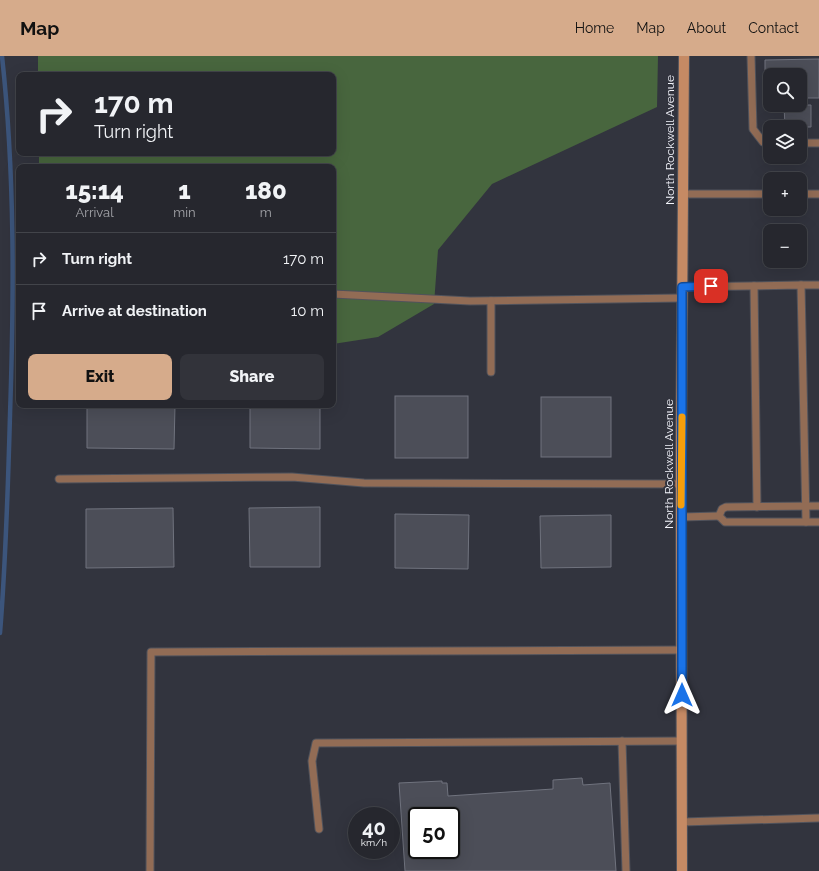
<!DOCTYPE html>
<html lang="en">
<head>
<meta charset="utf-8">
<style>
	:root { --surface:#26272e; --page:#32333a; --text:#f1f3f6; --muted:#a4a5aa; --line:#42444a; --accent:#d6ab8b }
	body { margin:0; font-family:Raleway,sans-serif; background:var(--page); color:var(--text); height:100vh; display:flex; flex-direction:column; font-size:15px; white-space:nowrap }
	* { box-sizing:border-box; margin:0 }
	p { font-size:13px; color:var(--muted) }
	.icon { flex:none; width:22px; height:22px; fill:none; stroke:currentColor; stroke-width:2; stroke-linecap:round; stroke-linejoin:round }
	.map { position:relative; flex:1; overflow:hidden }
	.side { position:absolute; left:16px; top:108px; width:320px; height:244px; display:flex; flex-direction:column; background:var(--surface); border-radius:8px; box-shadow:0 4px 16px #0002,0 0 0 1px var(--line) }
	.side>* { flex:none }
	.top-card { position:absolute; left:16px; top:16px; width:320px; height:84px; border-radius:8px; box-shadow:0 4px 16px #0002,0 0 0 1px var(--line); background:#26272e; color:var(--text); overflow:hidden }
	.controls { position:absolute; left:763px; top:12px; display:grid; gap:8px }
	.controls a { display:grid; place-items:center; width:44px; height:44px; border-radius:8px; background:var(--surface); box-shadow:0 4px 16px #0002,0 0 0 1px var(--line); font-size:20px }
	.speed { position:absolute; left:348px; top:751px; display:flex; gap:8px; font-size:20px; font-weight:700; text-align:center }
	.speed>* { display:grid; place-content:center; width:52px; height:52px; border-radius:50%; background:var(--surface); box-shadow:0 4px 16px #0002,0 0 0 1px var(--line); line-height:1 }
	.speed small { font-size:10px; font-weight:400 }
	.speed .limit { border:2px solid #111; border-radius:6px; background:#fff; color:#111 }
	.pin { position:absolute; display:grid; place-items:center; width:34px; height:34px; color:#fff; margin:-17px; border-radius:8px; box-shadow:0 2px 6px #0006 }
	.me { position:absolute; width:44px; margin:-22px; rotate:0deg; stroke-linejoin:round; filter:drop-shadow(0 0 3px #0008) }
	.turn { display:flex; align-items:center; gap:14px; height:84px; padding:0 12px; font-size:18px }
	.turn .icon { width:52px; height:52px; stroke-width:2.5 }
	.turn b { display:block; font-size:28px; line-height:34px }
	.eta { display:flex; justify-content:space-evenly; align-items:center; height:68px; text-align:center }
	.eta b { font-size:24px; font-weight:800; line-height:28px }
	.primary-button { display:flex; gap:8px; margin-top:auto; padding:8px 12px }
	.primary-button a { flex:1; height:46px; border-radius:8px; background:var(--accent); color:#111; font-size:16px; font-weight:800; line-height:46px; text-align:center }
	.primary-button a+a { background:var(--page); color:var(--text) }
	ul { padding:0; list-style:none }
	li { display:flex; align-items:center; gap:12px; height:52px; padding:0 12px; border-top:1px solid var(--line) }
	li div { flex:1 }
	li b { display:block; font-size:15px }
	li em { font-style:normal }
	header { display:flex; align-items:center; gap:24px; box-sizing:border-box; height:56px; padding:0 20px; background:var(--accent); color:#111 }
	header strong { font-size:19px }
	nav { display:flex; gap:22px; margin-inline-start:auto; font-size:14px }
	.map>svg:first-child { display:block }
	.forest { fill:#48663e }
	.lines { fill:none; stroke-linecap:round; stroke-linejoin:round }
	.stream { stroke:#3c557c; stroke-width:4.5 }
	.building { fill:#4c4e58; stroke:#70737e; fill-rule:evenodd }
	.service-casing { stroke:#51535c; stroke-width:9 }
	.secondary-casing { stroke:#51535c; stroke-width:12 }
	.service { stroke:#926c55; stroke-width:7 }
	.secondary { stroke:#c58a64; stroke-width:10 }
	.route-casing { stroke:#114b97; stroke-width:10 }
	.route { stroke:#1a73e8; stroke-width:7 }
	.slow { stroke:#f59e0b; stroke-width:7 }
	.labels { text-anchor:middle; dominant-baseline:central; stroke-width:4; stroke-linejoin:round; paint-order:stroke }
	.street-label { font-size:12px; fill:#f3f4fb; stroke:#32343e }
</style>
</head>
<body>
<header>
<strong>Map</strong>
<nav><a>Home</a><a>Map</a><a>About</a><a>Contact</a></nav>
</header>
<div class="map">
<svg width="819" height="815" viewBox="0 0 819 815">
	<rect width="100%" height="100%" fill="#32343e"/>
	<!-- forest -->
	<polygon class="forest" points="38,0 658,0 657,51 492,128 438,194 434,248 378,281 333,288 333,111 39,111 39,97 333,97 333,19 38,19"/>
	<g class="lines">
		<!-- stream -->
		<path class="stream" d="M0 577C6 504 8 432 10 359 14 240 15 119 2 0"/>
	</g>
	<!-- building -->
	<g class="building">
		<polygon points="819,3 819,42 800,42 800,19 765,19 765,4"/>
		<polygon points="784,49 811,49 811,71 785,71"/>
		<rect x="395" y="340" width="73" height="62"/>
		<rect x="541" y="341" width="70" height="60"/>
		<polygon points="87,349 175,349 174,393 87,392"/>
		<polygon points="250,349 320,349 320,393 250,392"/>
		<polygon points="320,451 320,511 250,511 249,452"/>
		<polygon points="173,452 174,511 86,512 86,453"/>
		<polygon points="395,458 469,459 468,513 395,512"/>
		<polygon points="611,459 611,511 541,512 540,460"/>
		<path d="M582 722 583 729 610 727 616 815H405L399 727 442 725V727H447L448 740 553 733V724ZM417 760H451V794H417Z"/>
	</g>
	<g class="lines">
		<!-- service casing -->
		<g class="service-casing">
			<g id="service">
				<polyline points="751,0 753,73 763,86 770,87"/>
				<polyline points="800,87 819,87"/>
				<polyline points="683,138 770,138"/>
				<polyline points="800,138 819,138"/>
				<polyline points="801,229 819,229"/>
				<polyline points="754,230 757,451"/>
				<polyline points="683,231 801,229 806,466"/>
				<polyline points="333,238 470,245 682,242"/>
				<polyline points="491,316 491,245"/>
				<polyline points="59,423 292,421 364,427 681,428"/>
				<polyline points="819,450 726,451 722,453 719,460 725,466 819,466"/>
				<polyline points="681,461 719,460"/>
				<polyline points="622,685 626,815"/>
				<polyline points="682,766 819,762"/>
				<polyline points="319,773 312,705 316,687 682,685"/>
				<polyline points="150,815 151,596 681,594"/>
			</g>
		</g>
		<!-- secondary casing -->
		<g class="secondary-casing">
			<polyline id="secondary" points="682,815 681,408 684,0"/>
		</g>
		<!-- service -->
		<use href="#service" class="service"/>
		<!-- secondary -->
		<use href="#secondary" class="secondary"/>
	</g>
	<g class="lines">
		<!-- route casing -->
		<g class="route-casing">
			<polyline id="route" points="682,639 682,231 711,230"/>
		</g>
		<!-- route -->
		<use href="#route" class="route"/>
		<!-- slow -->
		<polyline class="slow" points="681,449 682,361"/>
	</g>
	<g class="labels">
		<!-- street labels -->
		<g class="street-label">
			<text transform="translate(670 84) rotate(-90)">North Rockwell Avenue</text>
			<text transform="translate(669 408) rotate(-90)">North Rockwell Avenue</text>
		</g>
	</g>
</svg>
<div class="controls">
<a><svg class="icon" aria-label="search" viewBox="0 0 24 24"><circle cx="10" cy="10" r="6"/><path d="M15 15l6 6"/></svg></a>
<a><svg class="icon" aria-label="layers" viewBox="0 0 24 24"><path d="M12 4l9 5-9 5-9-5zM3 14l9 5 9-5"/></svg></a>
<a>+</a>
<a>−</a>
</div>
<div class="speed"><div>40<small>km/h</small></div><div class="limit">50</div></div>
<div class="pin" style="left:711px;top:230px;background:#d93025"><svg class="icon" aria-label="arrive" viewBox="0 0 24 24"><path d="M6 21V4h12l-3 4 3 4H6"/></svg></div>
<svg class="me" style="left:682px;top:639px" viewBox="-20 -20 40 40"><path d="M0-17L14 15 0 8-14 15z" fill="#1a73e8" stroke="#fff" stroke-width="4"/></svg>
<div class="top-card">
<div class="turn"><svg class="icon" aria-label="right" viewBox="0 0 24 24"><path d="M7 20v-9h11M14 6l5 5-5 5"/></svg><div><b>170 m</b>Turn right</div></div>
</div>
<section class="side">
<div class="eta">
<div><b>15:14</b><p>Arrival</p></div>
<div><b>1</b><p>min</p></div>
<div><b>180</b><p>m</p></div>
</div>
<ul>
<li><svg class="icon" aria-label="right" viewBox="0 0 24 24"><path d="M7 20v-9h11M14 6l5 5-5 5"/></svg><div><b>Turn right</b></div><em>170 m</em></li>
<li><svg class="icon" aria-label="arrive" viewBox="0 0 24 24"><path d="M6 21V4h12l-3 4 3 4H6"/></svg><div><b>Arrive at destination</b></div><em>10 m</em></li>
</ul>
<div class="primary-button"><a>Exit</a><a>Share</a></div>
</section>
</div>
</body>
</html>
